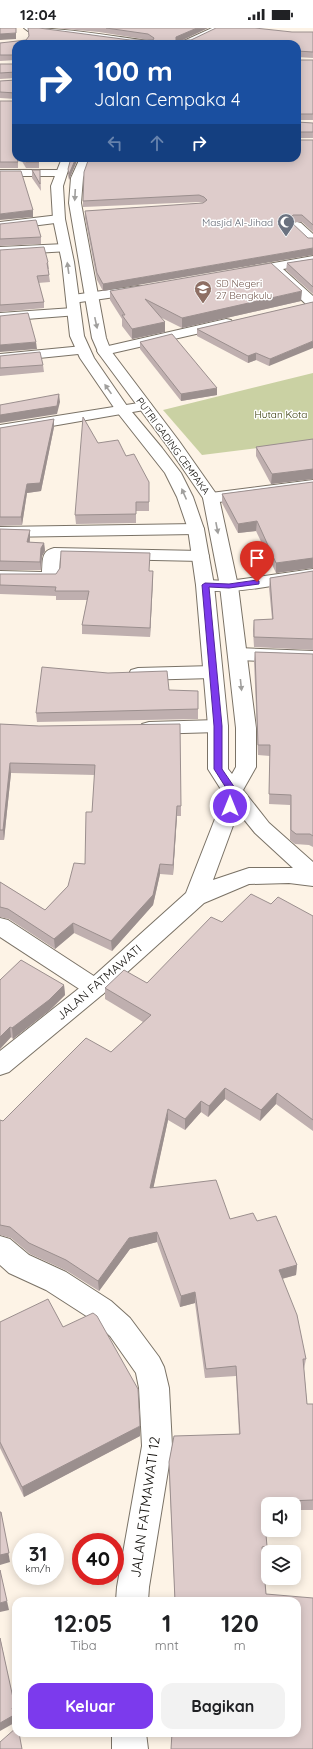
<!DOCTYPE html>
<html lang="id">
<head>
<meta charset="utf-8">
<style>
	:root { --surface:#fff; --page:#f2f2f2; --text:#202124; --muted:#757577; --accent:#7c3aed }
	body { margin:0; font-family:Quicksand,sans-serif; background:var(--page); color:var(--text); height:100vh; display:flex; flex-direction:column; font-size:15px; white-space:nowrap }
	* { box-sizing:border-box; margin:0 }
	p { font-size:13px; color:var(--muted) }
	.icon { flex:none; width:22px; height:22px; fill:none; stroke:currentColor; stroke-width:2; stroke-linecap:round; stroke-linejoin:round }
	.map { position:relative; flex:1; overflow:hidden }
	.side { position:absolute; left:12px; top:1569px; width:289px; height:140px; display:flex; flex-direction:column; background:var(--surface); border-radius:12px; box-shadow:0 2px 10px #0003 }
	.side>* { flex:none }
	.top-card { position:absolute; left:12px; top:12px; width:289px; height:122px; border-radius:12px; box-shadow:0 2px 10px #0003; background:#1a4fa0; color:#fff; overflow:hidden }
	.fabs { position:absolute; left:261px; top:1469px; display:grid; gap:8px }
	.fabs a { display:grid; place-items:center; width:40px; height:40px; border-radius:8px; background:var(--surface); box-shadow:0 2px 10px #0003; font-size:20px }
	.speed { position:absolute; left:12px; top:1505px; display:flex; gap:8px; font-size:20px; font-weight:700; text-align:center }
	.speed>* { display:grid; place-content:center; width:52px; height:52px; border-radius:50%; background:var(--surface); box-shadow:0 2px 10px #0003; line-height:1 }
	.speed small { font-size:10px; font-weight:400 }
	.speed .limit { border:6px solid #d22; background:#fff; color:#111 }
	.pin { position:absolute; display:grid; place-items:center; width:34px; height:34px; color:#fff; margin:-41px -17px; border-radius:50% 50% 50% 0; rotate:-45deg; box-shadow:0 0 4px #0007 }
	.pin .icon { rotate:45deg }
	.me { position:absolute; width:44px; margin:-22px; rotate:0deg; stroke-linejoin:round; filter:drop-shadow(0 0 3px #0008) }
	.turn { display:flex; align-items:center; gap:14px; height:84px; padding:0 16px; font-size:18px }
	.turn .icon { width:52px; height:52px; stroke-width:2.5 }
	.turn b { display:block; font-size:28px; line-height:34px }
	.lanes { display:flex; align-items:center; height:38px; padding:0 16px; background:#0003; justify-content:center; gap:20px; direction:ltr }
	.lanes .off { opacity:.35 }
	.eta { display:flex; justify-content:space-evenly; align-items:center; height:68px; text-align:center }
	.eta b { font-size:24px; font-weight:800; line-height:28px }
	.action { display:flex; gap:8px; margin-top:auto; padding:8px 16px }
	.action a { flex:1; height:46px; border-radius:12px; background:var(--accent); color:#fff; font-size:16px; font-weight:800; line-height:46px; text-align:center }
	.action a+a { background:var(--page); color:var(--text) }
	.status { display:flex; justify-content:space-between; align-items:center; height:28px; padding:0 20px; background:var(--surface); direction:ltr }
	.status svg { height:11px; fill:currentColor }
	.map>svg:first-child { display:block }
	.green { fill:#cad1a3 }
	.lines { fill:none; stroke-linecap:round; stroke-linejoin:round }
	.minor-casing { stroke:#7a7266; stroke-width:2 }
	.tertiary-casing { stroke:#7a7266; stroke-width:2 }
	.minor { fill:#fff; fill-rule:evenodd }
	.tertiary { fill:#fff; fill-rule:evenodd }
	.wall { fill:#bfafaf }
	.shaded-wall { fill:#9b8f8e }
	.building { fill:#decccb; stroke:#9b8f8e }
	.oneway { fill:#a09f9d }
	.route { fill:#7c3aed; stroke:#51269a }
	.labels { text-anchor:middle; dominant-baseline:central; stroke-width:3; stroke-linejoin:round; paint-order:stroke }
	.far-worship-label { font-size:10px; fill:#5b616d; stroke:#fff; text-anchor:end }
	.far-education-label { font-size:10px; fill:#785e54; stroke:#fff; text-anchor:start }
	.far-park-label { font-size:10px; fill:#343806; stroke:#fff }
	.far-street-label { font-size:10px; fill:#110e0a; stroke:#fff }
	.street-label { font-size:12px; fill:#110e0a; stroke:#fff }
	.near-street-label { font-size:14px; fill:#110e0a; stroke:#fff }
</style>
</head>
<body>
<div class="status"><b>12:04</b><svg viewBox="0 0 49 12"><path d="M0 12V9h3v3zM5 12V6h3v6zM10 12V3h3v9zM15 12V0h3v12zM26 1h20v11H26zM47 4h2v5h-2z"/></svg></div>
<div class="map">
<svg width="313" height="1721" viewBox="0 0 313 1721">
	<rect width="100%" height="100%" fill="#fdf3e6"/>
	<!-- green -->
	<polygon class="green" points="313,345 313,413 202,427 163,382"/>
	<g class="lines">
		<!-- minor casing -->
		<g class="minor-casing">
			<g id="minor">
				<path d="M24 0C66 0 106 7 148 13L153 16H130L28 3Z"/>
				<polygon points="0,142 61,142 67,145 61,148 0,148"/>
				<polygon points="59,187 63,188 65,191 63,194 0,202 0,194"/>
				<polygon points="297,194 301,195 313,206 313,216 309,215 293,201 291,198 293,195"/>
				<polygon points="65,216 69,217 71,220 69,223 0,227 0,219"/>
				<polygon points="313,228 313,236 283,241 313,268 313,279 308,278 275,247 274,243 245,248 241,247 239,244 241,241 245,240"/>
				<polygon points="138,258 143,259 144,262 143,265 73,275 68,274 66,271 68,268 73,267"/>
				<polygon points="73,280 78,281 80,284 78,287 0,293 0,285"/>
				<polygon points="226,291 231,292 233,295 231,298 104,327 99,326 97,323 99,320 104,319"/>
				<polygon points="83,318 88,319 90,322 88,325 0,334 0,326"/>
				<polygon points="145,374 150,375 152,378 150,381 0,407 0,397"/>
				<polygon points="313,452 313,462 211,475 205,473 203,470 205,467 211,465"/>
				<polygon points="196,496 202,497 204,501 202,505 196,506 0,509 0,499"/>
				<path d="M54 520 201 523 207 524 209 528 207 532 201 533 60 530 59 549 56 553 50 554 0 553V543L42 544C43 532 41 523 54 520Z"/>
				<path d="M313 541V551C281 556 229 568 199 561L196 557 199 553 205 552 229 553Z"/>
				<polygon points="238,620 313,623 313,635 238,632 231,630 229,626 231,622"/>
				<polygon points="213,638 220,640 222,644 220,648 213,650 138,652 131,650 129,646 131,642 138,640"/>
				<polygon points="218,692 225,694 228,698 225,702 218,704 149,706 142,704 139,700 142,696 149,694"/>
				<polygon points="0,890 8,892 103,954 107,960 103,966 95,969 87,966 0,909"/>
				<polygon points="0,1208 10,1211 29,1227 66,1244 111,1273 130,1290 159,1329 164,1339 169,1360 172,1418 149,1559 148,1573 116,1573 117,1559 142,1418 139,1360 136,1345 110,1308 91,1291 46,1262 9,1245 0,1237"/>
				<polygon points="112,1705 146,1705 148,1721 112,1721"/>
			</g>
		</g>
		<!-- tertiary casing -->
		<g class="tertiary-casing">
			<g id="tertiary">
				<polygon points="212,0 224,0 190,16 177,16"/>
				<path d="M62 130H72L63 158 65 191 74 234 84 308 94 330 127 378 162 420 181 445 193 469 204 501 214 557 228 698V741L232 746 236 739V700L220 558 203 470 168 419 99 326 92 310 69 175 71 150 80 130H90L83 150 81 175 106 310 111 323 179 413 219 470 238 558 256 700V739L243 762 269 795 313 834V858L289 855 249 856 204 875 103 966 9 1044 0 1047V1023L87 954 186 865 220 778 222 763 208 741V698L196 557 188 501 177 469 165 445 117 384 80 330 70 308 62 234 53 191 51 158ZM238 784 255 805 293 840H249L213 852Z"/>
			</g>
		</g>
		<!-- minor -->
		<use href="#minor" class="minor"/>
		<!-- tertiary -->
		<use href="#tertiary" class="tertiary"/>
	</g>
	<!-- wall -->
	<g class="wall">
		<polygon points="28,0 130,12 149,12 99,4 55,0 208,0 183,12 191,12 292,4 313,4 313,30 297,29 297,16 16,16 16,32 0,33 0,15 26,12 29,9"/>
		<rect x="297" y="32" width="16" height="60"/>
		<polygon points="0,36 16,36 16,50 0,51"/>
		<polygon points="16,52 16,71 0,70 0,53"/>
		<polygon points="0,73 16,73 16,124 15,125 18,134 18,140 0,140"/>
		<polygon points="297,94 313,95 313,110 297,110"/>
		<polygon points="297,112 313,112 313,204 302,194 293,194 103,263 97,252 85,190 85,183 204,175 199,174 83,179 83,173"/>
		<polygon points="20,130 39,130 39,140 26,140"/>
		<polygon points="71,130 78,130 69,152 68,148 68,141"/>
		<polygon points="32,142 40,142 41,163 32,150"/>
		<polygon points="0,196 41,209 41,216 0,218"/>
		<polygon points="0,222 48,234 49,241 48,241 50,254 38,255 44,274 44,280 0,284"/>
		<polygon points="313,231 313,266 286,242 287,235"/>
		<polygon points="110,263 301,273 182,300 160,289 165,294 165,304 132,311 122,298 122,291 110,272"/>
		<polygon points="313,274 269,338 256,332 248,335 197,308 197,301"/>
		<polygon points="140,314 217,367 181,373 140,321"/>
		<polygon points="0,328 43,337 44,344 0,348"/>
		<polygon points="54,391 54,399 41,463 27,465 22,497 0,498 0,400"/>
		<polygon points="313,411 313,451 271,456 256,428 256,419"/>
		<polygon points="98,415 126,428 149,454 149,483 136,483 136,495 76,496 75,487"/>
		<polygon points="313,454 313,540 276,545 256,503 238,505 222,475 222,466"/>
		<polygon points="0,501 30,502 30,514 44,515 45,523 42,528 41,542 0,542"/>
		<polygon points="153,543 150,609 82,606 82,597 87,572 56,572 56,568 0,566 0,546 56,546"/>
		<polygon points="313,543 313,622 254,619 253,602 254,592 272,591 269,560 270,550"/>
		<polygon points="255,624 313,626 313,819 309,817 295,816 290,812 290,777 269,776 270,728 258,727 254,634"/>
		<polygon points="169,662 198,681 198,691 37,694 36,685"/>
		<polygon points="0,696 39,698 181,778 181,788 177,788 173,847 160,846 153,877 112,923 74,905 55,921 9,891 0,889 0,854 45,882 68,858 85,836 92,784 95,747 11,745 4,812 0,812"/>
		<polygon points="271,876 313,888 313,1103 276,1076 260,1093 225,1071 208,1089 201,1084 185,1102 168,1092 153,1160 230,1191 257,1193 297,1237 296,1247 282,1251 306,1331 304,1341 307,1376 313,1376 313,1482 294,1482 294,1476 268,1476 268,1483 264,1483 267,1518 266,1527 263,1527 266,1566 297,1573 175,1573 169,1444 169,1434 239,1406 236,1348 205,1350 195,1275 180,1279 157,1214 130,1221 99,1263 67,1243 30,1226 11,1210 0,1207 0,1092 3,1093 111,1024 143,994 105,971 105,960 147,955 222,894"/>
		<polygon points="0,952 64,957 65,967 50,982 13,1011 11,1009 0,1021"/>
		<polygon points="0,1294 63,1299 140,1408 24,1469 0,1420"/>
	</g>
	<!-- shaded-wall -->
	<g class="shaded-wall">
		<polygon points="197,0 208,0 176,15 176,9"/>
		<polygon points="16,5 16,11 0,12 0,6"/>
		<polygon points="16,118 16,124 14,125 13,119"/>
		<polygon points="76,130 78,130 69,152 69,146"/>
		<polygon points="33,182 33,189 0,192 0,186"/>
		<polygon points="293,187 293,194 290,197 290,191"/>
		<polygon points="313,220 313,227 103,263 103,256"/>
		<polygon points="302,263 301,273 182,300 182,290"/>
		<polygon points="165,294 165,304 132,311 132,301"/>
		<polygon points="313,313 313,320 269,338 270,331"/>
		<polygon points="36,314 37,321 0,324 0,317"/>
		<polygon points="256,325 256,332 248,335 248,328"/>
		<polygon points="217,360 217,367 181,373 181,366"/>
		<polygon points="59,366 60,374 57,386 0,395 0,387"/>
		<polygon points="54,391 54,399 41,463 27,465 22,497 21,489 27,456"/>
		<polygon points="313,441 313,451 271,456 272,446"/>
		<polygon points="257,493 256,503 238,505 238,496"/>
		<polygon points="30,502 30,510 28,523 27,514"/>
		<polygon points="44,515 45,523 42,528 41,542 40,534 41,520"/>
		<polygon points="313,530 313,540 276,545 276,535"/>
		<polygon points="153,543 153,552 150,609 150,600"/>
		<polygon points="10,735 11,745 4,812 3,802"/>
		<polygon points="177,778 177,788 173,847 173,837"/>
		<polygon points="160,836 160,846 153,877 112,923 111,913"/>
		<polygon points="73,895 74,905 55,921 54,911"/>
		<polygon points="64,957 65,967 50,982 13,1011 12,1000"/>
		<polygon points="10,999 11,1009 0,1021 0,1009"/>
		<polygon points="225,1060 225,1071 208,1089 209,1078"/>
		<polygon points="277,1065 276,1076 260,1093 261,1082"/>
		<polygon points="201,1073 201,1084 185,1102 185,1091"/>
		<polygon points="168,1081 168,1092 151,1171 150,1160"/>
		<polygon points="157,1204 157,1214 130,1221 99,1263 98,1253 129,1210"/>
		<polygon points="297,1237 296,1247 277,1252 279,1242"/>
		<polygon points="195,1264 195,1275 180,1279 181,1268"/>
		<polygon points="140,1398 140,1408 24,1469 22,1459"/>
		<polygon points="1,1484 10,1534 0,1537 0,1527"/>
		<polygon points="7,1573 9,1582 0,1584 0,1575"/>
		<polygon points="0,1609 16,1686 16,1687 14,1688 16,1694 0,1703 0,1695 12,1680"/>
	</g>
	<!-- building -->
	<g class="building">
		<polygon points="0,0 16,0 16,5 0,6"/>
		<polygon points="28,0 39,0 130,12 153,12 154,10 148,6 106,0 197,0 176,9 176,12 191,12 216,0 255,0 292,4 313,4 313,24 297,23 297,16 16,16 16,29 16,27 0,27 0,15 26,12 29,8"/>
		<rect x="297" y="32" width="16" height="54"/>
		<polygon points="0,36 16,36 16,44 0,45"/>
		<polygon points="16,52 16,65 0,64 0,53"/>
		<polygon points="0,73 16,73 16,119 16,118 13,119 16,130 17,130 18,134 0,134"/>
		<polygon points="297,94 313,95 313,104 297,104"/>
		<polygon points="297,112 313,112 313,197 302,187 293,187 290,191 292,195 308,210 313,210 313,220 103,256 97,245 85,183 203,175 207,172 204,169 199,167 83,173 84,144 89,130 297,130"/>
		<polygon points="23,130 39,130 39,134 26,134"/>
		<polygon points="71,130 76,130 69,146 68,141"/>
		<polygon points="32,142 40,142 40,156"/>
		<polygon points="0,143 21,143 33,182 0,186"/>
		<polygon points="36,192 41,209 0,211 0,196"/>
		<polygon points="44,219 48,234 47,235 49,247 37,248 44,274 0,277 0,222"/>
		<polygon points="313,231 313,259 287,235"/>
		<polygon points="271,235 302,263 182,290 145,271 165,294 132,301 122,287 125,287 110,263"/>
		<polygon points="313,274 313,313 270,331 256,325 248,328 197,301"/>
		<polygon points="28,285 36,314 0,317 0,288"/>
		<polygon points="172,306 217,360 181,366 140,314"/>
		<polygon points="40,324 43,337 0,340 0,328"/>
		<polygon points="59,366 57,378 0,387 0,377"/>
		<polygon points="83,389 98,415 118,412 126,428 134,426 149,454 149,474 136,474 136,486 75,487"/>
		<polygon points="54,391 40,455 27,456 21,489 0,489 0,400"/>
		<polygon points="313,411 313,441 272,446 256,419"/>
		<polygon points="313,454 313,530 276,535 257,493 238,496 222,466"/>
		<polygon points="0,501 30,502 27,514 44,515 41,520 40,534 0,533"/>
		<polygon points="61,523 150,525 149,543 153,543 150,600 82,597 89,563 55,563 56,559 0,557 0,546 56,546 60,540"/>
		<polygon points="313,543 313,611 254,609 254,592 273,591 270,550"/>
		<polygon points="255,624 313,626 313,808 310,806 296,806 291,802 291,767 269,766 270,717 258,717"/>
		<polygon points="42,639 108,645 167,643 169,662 198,663 198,681 36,685"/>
		<polygon points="0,696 39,698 180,696 181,778 177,778 173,837 160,836 153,867 111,913 73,895 54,911 8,881 0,879 0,854 45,882 68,858 74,835 85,836 86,784 92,784 95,737 10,735 3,802 0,802"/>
		<polygon points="251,866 271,876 278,869 313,888 313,1092 277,1065 261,1082 225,1060 209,1078 201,1073 185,1091 168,1081 150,1160 216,1152 230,1191 253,1185 257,1193 276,1188 297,1237 279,1242 297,1287 306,1331 303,1331 307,1376 313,1376 313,1472 263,1474 267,1518 262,1519 266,1566 313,1570 313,1721 171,1721 172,1705 297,1705 297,1573 175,1573 169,1434 174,1408 240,1406 236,1338 206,1341 195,1264 181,1268 157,1204 129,1210 98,1253 66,1232 29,1215 10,1199 0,1197 0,1092 3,1093 86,1010 111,1024 151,987 105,960 124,942 147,955 211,889 222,894"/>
		<polygon points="21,932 64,957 49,972 12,1000 10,999 0,1009 0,952"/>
		<polygon points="48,1271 63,1299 93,1285 97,1288 138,1361 140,1398 22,1459 0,1414 0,1294"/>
		<polygon points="0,1484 1,1484 9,1525 0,1527"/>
		<polygon points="0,1542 7,1573 0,1575"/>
		<polygon points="0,1610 15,1679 12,1680 14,1687 0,1695"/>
		<polygon points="16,1700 16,1705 19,1705 22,1721 0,1721 0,1714"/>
	</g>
	<!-- one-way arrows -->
	<defs><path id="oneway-solid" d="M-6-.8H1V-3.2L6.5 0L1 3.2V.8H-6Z"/></defs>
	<g class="oneway">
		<use href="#oneway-solid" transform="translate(75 167) rotate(93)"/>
		<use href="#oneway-solid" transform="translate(68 240) rotate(-98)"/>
		<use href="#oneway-solid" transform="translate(96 295) rotate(78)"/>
		<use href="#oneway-solid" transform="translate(108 361) rotate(-125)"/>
		<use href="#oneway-solid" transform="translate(184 466) rotate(-114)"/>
		<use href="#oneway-solid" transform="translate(217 500) rotate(79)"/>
		<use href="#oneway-solid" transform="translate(241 657) rotate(84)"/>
	</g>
	<!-- route -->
	<polygon class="route" points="257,552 259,553 259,556 229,560 209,559 222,698 222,741 237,763 234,778 230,781 225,778 228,763 214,741 214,698 202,557 205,555 229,556"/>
	<!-- icons -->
	<defs>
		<g id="mosque-pin" transform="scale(0.9)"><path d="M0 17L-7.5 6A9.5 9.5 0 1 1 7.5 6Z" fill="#6b7280" stroke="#fff"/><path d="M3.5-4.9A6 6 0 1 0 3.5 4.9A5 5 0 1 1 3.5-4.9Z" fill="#fff"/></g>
		<g id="school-pin" transform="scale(0.9)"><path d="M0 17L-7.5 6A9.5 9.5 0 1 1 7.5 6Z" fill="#8d6e63" stroke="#fff"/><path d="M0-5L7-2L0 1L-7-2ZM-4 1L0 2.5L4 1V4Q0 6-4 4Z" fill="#fff"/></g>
	</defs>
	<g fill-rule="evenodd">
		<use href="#mosque-pin" x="286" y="194"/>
		<use href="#school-pin" x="203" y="261"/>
	</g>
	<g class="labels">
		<!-- far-worship labels -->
		<g class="far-worship-label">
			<text x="273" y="194">Masjid Al-Jihad</text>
		</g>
		<!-- far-education labels -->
		<g class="far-education-label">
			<text x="216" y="255">SD Negeri<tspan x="216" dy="12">27 Bengkulu</tspan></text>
		</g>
		<!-- far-park labels -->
		<g class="far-park-label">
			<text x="281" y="386">Hutan Kota</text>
		</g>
		<!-- far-street labels -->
		<g class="far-street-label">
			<text transform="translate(173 418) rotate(54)">PUTRI GADING CEMPAKA</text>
		</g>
		<!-- street labels -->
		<g class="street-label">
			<text transform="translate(99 954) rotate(-41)">JALAN FATMAWATI</text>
		</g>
		<!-- near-street labels -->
		<g class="near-street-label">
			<text transform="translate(145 1479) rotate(-82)">JALAN FATMAWATI 12</text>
		</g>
	</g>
</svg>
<div class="fabs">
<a><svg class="icon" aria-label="sound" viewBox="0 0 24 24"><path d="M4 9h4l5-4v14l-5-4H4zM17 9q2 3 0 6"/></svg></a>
<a><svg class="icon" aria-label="layers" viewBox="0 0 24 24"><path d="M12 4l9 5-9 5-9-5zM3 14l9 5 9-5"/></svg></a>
</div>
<div class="speed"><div>31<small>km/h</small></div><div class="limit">40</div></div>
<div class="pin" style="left:257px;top:554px;background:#d93025"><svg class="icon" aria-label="arrive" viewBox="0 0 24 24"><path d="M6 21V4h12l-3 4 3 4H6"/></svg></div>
<svg class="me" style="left:230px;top:778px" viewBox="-20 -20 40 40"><circle r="17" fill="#7c3aed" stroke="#fff" stroke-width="3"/><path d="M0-11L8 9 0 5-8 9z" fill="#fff"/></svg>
<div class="top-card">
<div class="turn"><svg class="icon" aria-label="right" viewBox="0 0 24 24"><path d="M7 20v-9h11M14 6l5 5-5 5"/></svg><div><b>100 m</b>Jalan Cempaka 4</div></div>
<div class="lanes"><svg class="icon off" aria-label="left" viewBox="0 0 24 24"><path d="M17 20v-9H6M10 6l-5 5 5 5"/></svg><svg class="icon off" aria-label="ahead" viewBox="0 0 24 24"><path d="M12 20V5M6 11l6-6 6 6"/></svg><svg class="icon" aria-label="right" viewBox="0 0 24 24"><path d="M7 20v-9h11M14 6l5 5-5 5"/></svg></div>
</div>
<section class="side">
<div class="eta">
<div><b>12:05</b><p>Tiba</p></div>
<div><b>1</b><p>mnt</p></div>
<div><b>120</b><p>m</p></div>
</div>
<div class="action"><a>Keluar</a><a>Bagikan</a></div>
</section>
</div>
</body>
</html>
